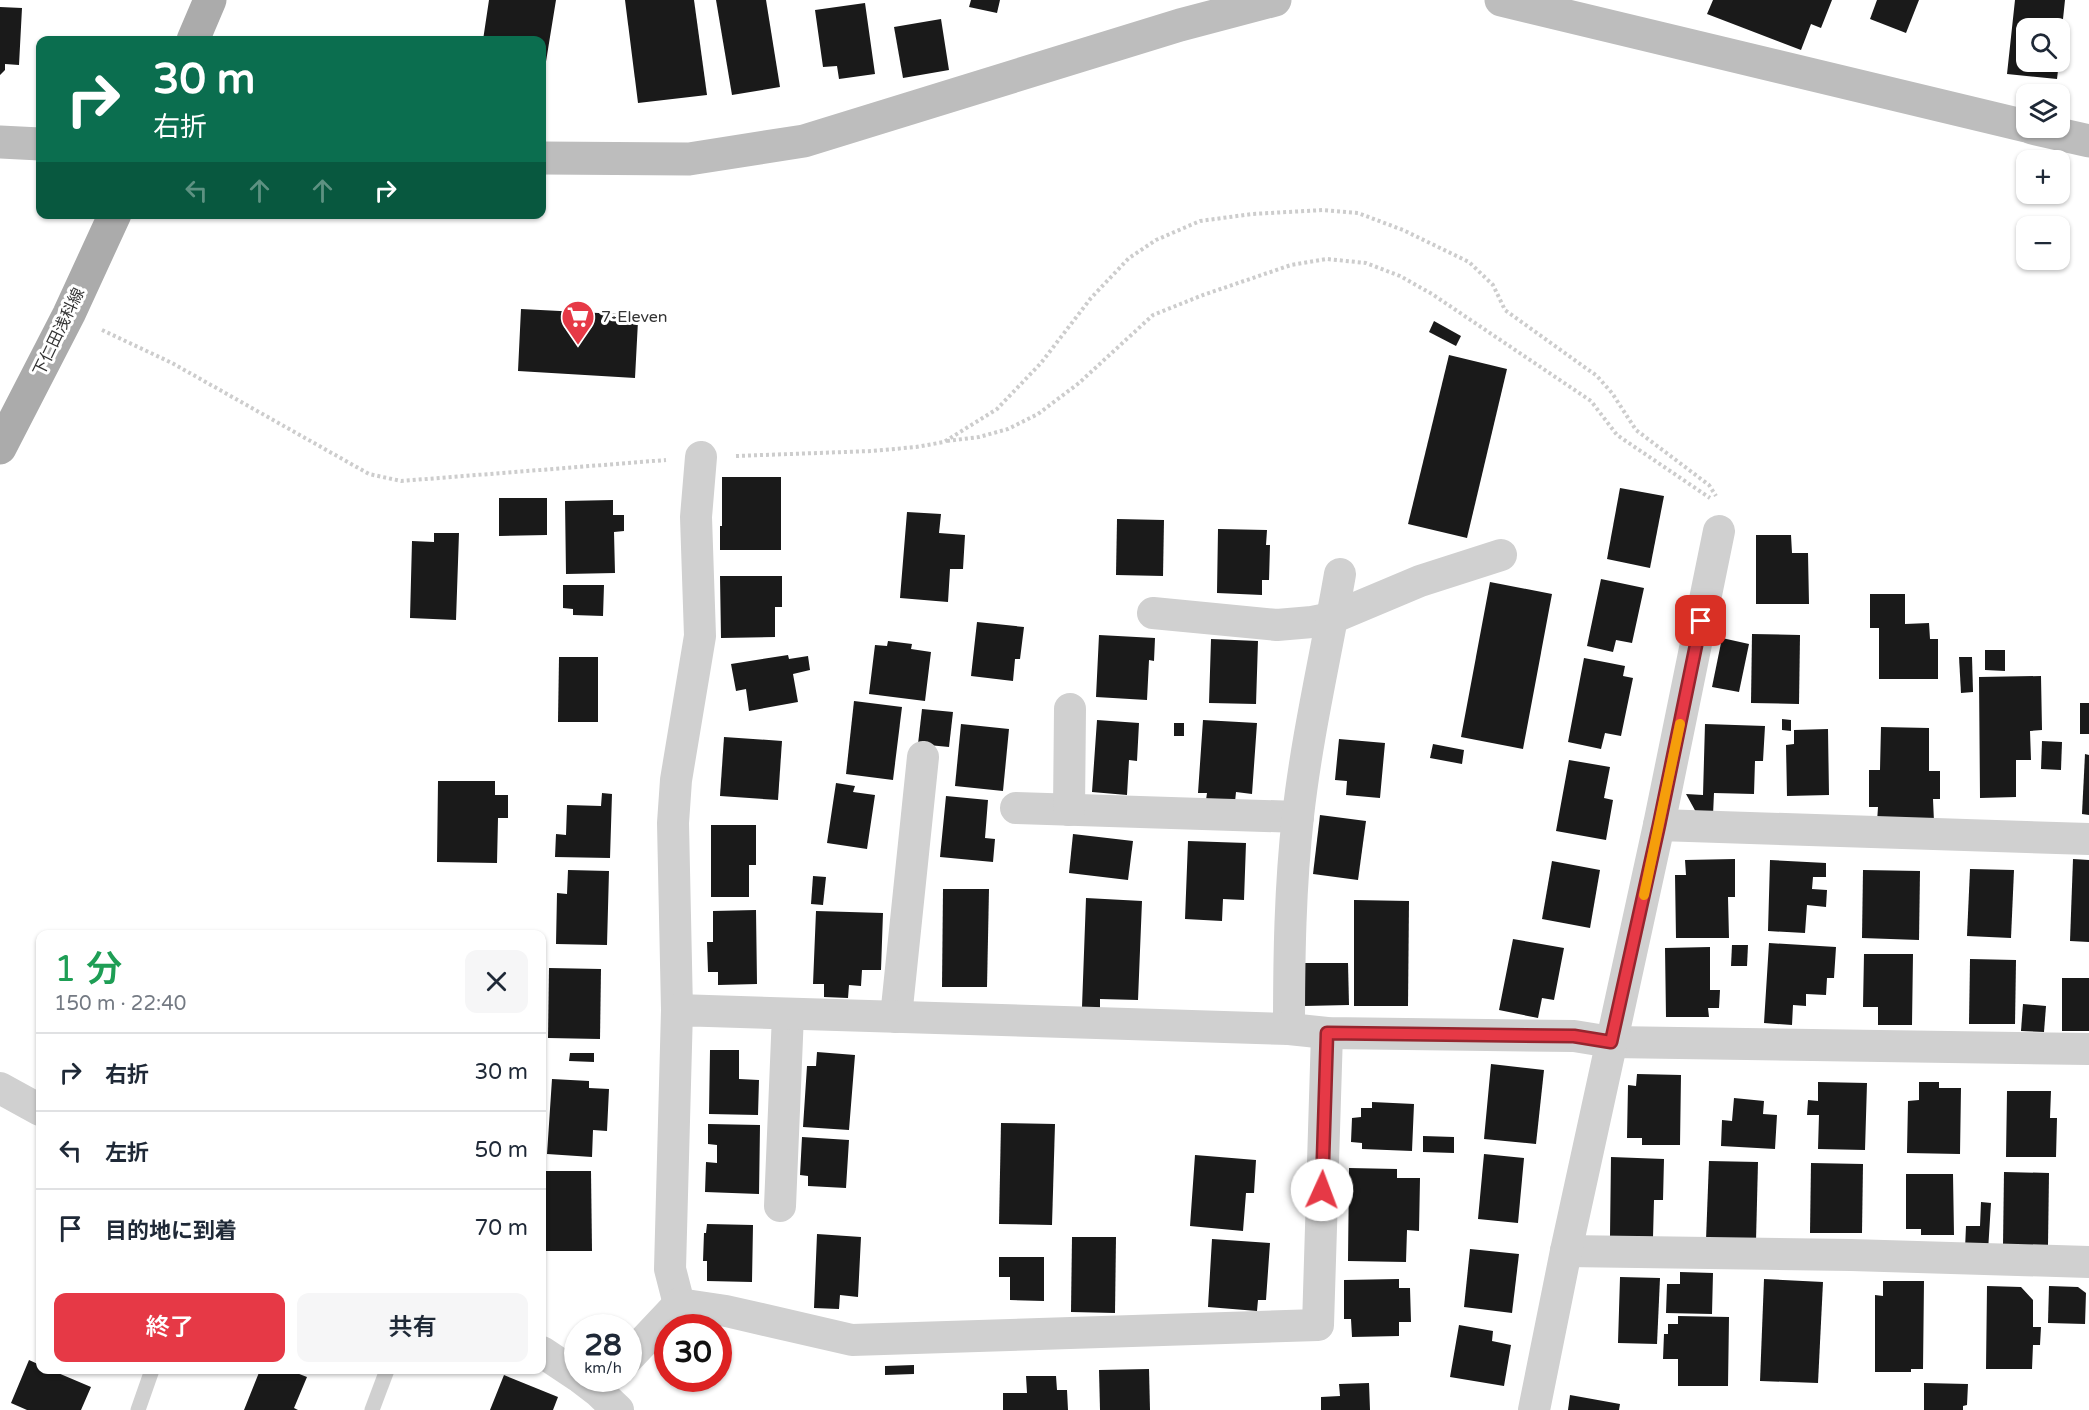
<!DOCTYPE html>
<html lang="ja">
<head>
<meta charset="utf-8">
<style>
	:root { --surface:#fff; --page:#f6f6f7; --text:#1f2937; --muted:#747a83; --line:#e0e1e3; --accent:#e63946 }
	body { margin:0; font-family:"Varela Round","Noto Sans JP",sans-serif; background:var(--page); color:var(--text); height:100vh; display:flex; flex-direction:column; font-size:22px; white-space:nowrap }
	* { box-sizing:border-box; margin:0 }
	p { font-size:20px; color:var(--muted) }
	.icon { flex:none; width:33px; height:33px; fill:none; stroke:currentColor; stroke-width:2; stroke-linecap:round; stroke-linejoin:round }
	.map { position:relative; flex:1; overflow:hidden }
	.drawer { position:absolute; left:36px; top:930px; width:510px; height:444px; display:flex; flex-direction:column; background:var(--surface); border-radius:12px; box-shadow:0 2px 4px #0004 }
	.drawer>* { flex:none }
	.guide { position:absolute; left:36px; top:36px; width:510px; height:183px; border-radius:12px; box-shadow:0 2px 4px #0004; background:#0b6e4f; color:#fff; overflow:hidden }
	.tools { position:absolute; left:2016px; top:18px; display:grid; gap:12px }
	.tools a { display:grid; place-items:center; width:54px; height:54px; border-radius:12px; background:var(--surface); box-shadow:0 2px 4px #0004; font-size:30px }
	.speed { position:absolute; left:564px; top:1314px; display:flex; gap:12px; font-size:30px; font-weight:700; text-align:center }
	.speed>* { display:grid; place-content:center; width:78px; height:78px; border-radius:50%; background:var(--surface); box-shadow:0 2px 4px #0004; line-height:1 }
	.speed small { font-size:15px; font-weight:400 }
	.speed .limit { border:9px solid #d22; background:#fff; color:#111 }
	.pin { position:absolute; display:grid; place-items:center; width:51px; height:51px; color:#fff; margin:-26px; border-radius:12px; box-shadow:0 3px 9px #0006 }
	.me { position:absolute; width:66px; margin:-33px; rotate:2deg; stroke-linejoin:round; filter:drop-shadow(0 0 4px #0008) }
	.turn { display:flex; align-items:center; gap:21px; height:126px; padding:0 18px; font-size:27px }
	.turn .icon { width:78px; height:78px; stroke-width:2.5 }
	.turn b { display:block; font-size:42px; line-height:51px }
	.lanes { display:flex; align-items:center; height:57px; padding:0 18px; background:#0003; justify-content:center; gap:30px; direction:ltr }
	.lanes .off { opacity:.35 }
	.round { display:grid; place-items:center; flex:none; width:63px; height:63px; border-radius:12px; background:var(--page) }
	.overview { display:flex; align-items:center; justify-content:space-between; height:102px; padding:0 18px }
	h1 { font-size:36px; font-weight:600; line-height:45px; color:#1e9e55 }
	.primary-button { display:flex; gap:12px; margin-top:auto; padding:12px 18px }
	.primary-button a { flex:1; height:69px; border-radius:12px; background:var(--accent); color:#fff; font-size:24px; font-weight:600; line-height:69px; text-align:center }
	.primary-button a+a { background:var(--page); color:var(--text) }
	ul { padding:0; list-style:none }
	li { display:flex; align-items:center; gap:18px; height:78px; padding:0 18px; border-top:2px solid var(--line) }
	li div { flex:1 }
	li b { display:block; font-size:22px }
	li em { font-style:normal }
	.map>svg:first-child { display:block }
	.building { fill:#1a1a1a }
	.lines { fill:none; stroke-linecap:round; stroke-linejoin:round }
	.path { stroke:#cdcdcd; stroke-width:4; stroke-dasharray:3 3; stroke-linecap:butt }
	.lane { stroke:#d0d0d0; stroke-width:15 }
	.street { stroke:#d0d0d0; stroke-width:32 }
	.secondary { stroke:#bdbdbd; stroke-width:33 }
	.primary { stroke:#ababab; stroke-width:33 }
	.route-casing { stroke:#96252e; stroke-width:15 }
	.route { stroke:#e63946; stroke-width:10 }
	.slow { stroke:#f59e0b; stroke-width:10 }
	.labels { text-anchor:middle; dominant-baseline:central; stroke-width:6; stroke-linejoin:round; paint-order:stroke }
	.poi-label { font-size:16px; fill:#333; stroke:#fff; text-anchor:start }
	.street-label { font-size:16px; fill:#333; stroke:#fff }
</style>
</head>
<body>
<div class="map">
<svg width="2089" height="1410" viewBox="0 0 2089 1410">
	<rect width="100%" height="100%" fill="#fff"/>
	<!-- building -->
	<g class="building">
		<polygon points="489,0 556,0 543,80 542,40 483,40"/>
		<polygon points="625,0 694,0 707,95 638,103"/>
		<polygon points="716,0 766,0 780,87 732,95"/>
		<polygon points="971,0 1000,0 997,13 969,7"/>
		<polygon points="1713,0 1832,0 1821,28 1811,24 1801,50 1707,14"/>
		<polygon points="1877,0 1919,0 1906,33 1870,19"/>
		<polygon points="2015,0 2065,0 2061,38 2060,38 2060,28 2026,28 2026,62 2059,62 2057,79 2007,74"/>
		<polygon points="865,3 875,74 839,79 837,66 823,67 815,10"/>
		<polygon points="0,7 22,8 19,65 5,64 5,70 0,75"/>
		<polygon points="941,19 949,70 903,78 894,27"/>
		<polygon points="521,309 618,314 618,320 638,321 635,378 518,371"/>
		<polygon points="1434,321 1461,336 1456,346 1429,332"/>
		<polygon points="1449,355 1507,369 1467,538 1408,524"/>
		<polygon points="722,477 781,477 781,550 720,550 720,526 722,526"/>
		<polygon points="1620,488 1664,496 1650,568 1607,559"/>
		<polygon points="499,498 547,498 547,535 499,536"/>
		<polygon points="613,500 613,515 624,515 624,531 614,532 615,573 566,574 565,501"/>
		<polygon points="907,512 941,514 939,533 965,535 963,569 950,569 948,602 900,598"/>
		<polygon points="1117,519 1164,520 1163,576 1116,575"/>
		<polygon points="1218,529 1267,530 1266,545 1270,545 1269,580 1262,580 1262,595 1217,593"/>
		<polygon points="434,533 459,533 456,620 410,618 412,541 434,542"/>
		<polygon points="1756,535 1791,535 1792,553 1808,553 1809,604 1756,604"/>
		<polygon points="720,576 782,576 782,607 775,607 775,637 721,638"/>
		<polygon points="1601,579 1644,588 1632,643 1616,640 1613,652 1587,646"/>
		<polygon points="1490,582 1552,594 1523,749 1461,737"/>
		<polygon points="563,585 604,585 603,616 573,615 573,609 563,608"/>
		<polygon points="1870,594 1905,594 1905,624 1929,623 1930,639 1938,639 1938,679 1879,679 1879,628 1870,628"/>
		<polygon points="977,622 1024,627 1020,659 1015,659 1013,681 971,676"/>
		<polygon points="1752,634 1800,635 1799,704 1751,703"/>
		<polygon points="1099,635 1155,638 1154,661 1149,660 1147,700 1096,697"/>
		<polygon points="1722,638 1749,644 1739,692 1712,687"/>
		<polygon points="1211,639 1258,641 1256,704 1209,703"/>
		<polygon points="888,641 912,644 911,649 931,652 925,701 869,694 875,645 887,646"/>
		<polygon points="1985,650 2005,650 2005,671 1985,670"/>
		<polygon points="788,655 789,659 808,656 810,670 793,674 798,702 749,711 746,689 736,691 731,664"/>
		<polygon points="559,657 598,657 598,722 558,722"/>
		<polygon points="1959,657 1972,657 1973,692 1961,693"/>
		<polygon points="1584,658 1625,666 1623,676 1633,678 1621,736 1605,733 1601,749 1568,742"/>
		<polygon points="2041,676 2042,730 2030,731 2031,760 2016,760 2016,797 1980,798 1979,677"/>
		<polygon points="854,701 902,707 893,780 846,774"/>
		<rect x="2080" y="703" width="9" height="31"/>
		<polygon points="922,709 953,712 949,747 918,744"/>
		<polygon points="1782,719 1791,720 1791,731 1782,730"/>
		<polygon points="1097,720 1139,723 1137,761 1129,760 1127,795 1092,792"/>
		<polygon points="1203,720 1257,723 1252,794 1236,792 1235,802 1206,800 1207,793 1198,793"/>
		<rect x="1174" y="723" width="10" height="13"/>
		<polygon points="961,724 1009,729 1003,791 955,786"/>
		<polygon points="1705,724 1765,726 1763,761 1755,761 1754,794 1714,793 1713,815 1697,814 1686,794 1703,795"/>
		<polygon points="1881,727 1929,728 1929,771 1940,771 1940,799 1933,799 1934,822 1877,822 1878,807 1869,807 1869,770 1880,770"/>
		<polygon points="1828,729 1829,795 1787,796 1786,745 1794,744 1794,730"/>
		<polygon points="724,737 782,741 778,800 720,796"/>
		<polygon points="1339,739 1385,743 1380,798 1346,795 1347,781 1335,780"/>
		<polygon points="2042,741 2062,742 2061,770 2041,769"/>
		<polygon points="1433,744 1464,750 1462,764 1430,758"/>
		<polygon points="2085,754 2089,755 2089,815 2082,814"/>
		<polygon points="1569,760 1610,767 1604,798 1613,800 1606,840 1556,831"/>
		<polygon points="438,781 495,781 495,795 508,795 508,818 498,818 497,863 437,862"/>
		<polygon points="836,783 855,786 853,792 875,795 867,849 827,843"/>
		<polygon points="602,793 612,794 610,858 555,857 556,834 566,835 567,805 601,806"/>
		<polygon points="946,796 988,800 985,838 995,839 993,862 940,857"/>
		<polygon points="1320,815 1366,821 1358,880 1313,874"/>
		<polygon points="711,825 756,825 756,865 749,865 749,897 711,897"/>
		<polygon points="1073,834 1133,841 1128,880 1069,873"/>
		<polygon points="1188,841 1246,843 1244,900 1223,899 1222,921 1185,919"/>
		<polygon points="1735,859 1735,897 1728,897 1729,938 1676,938 1675,875 1686,875 1685,860"/>
		<polygon points="2073,859 2089,860 2089,942 2070,941"/>
		<polygon points="1770,860 1826,863 1826,877 1813,877 1812,889 1827,890 1826,907 1807,905 1805,933 1768,931"/>
		<polygon points="1552,861 1600,870 1590,928 1542,919"/>
		<polygon points="1970,869 2014,870 2011,938 1967,936"/>
		<polygon points="568,870 609,871 607,945 556,944 557,893 567,894"/>
		<polygon points="1863,870 1920,871 1919,940 1862,938"/>
		<polygon points="813,876 826,877 823,905 811,904"/>
		<polygon points="943,889 989,889 987,987 942,987"/>
		<polygon points="1086,898 1142,901 1138,1000 1100,999 1100,1008 1082,1007"/>
		<polygon points="1354,900 1409,901 1408,1006 1354,1006"/>
		<polygon points="756,910 757,984 718,985 718,972 708,972 707,942 713,942 713,911"/>
		<polygon points="816,911 883,913 881,970 862,970 861,986 849,985 848,998 824,997 824,984 813,984"/>
		<polygon points="1513,939 1564,948 1554,1000 1542,998 1538,1018 1499,1010"/>
		<polygon points="1769,943 1836,947 1834,978 1827,978 1826,995 1806,994 1806,1006 1793,1005 1792,1025 1764,1023"/>
		<polygon points="1732,945 1748,945 1747,966 1731,966"/>
		<polygon points="1710,947 1710,990 1720,990 1719,1008 1708,1008 1709,1017 1666,1017 1665,948"/>
		<polygon points="1864,954 1913,954 1912,1025 1878,1025 1878,1007 1863,1007"/>
		<polygon points="1970,959 2016,960 2015,1024 1969,1024"/>
		<polygon points="1303,963 1348,963 1349,1005 1304,1006"/>
		<polygon points="549,968 601,969 600,1039 548,1038"/>
		<rect x="2062" y="978" width="27" height="53"/>
		<polygon points="2023,1004 2046,1006 2044,1032 2021,1031"/>
		<polygon points="710,1050 739,1050 739,1079 759,1080 758,1115 709,1114"/>
		<polygon points="817,1052 855,1055 849,1130 803,1127 807,1066 816,1066"/>
		<polygon points="570,1053 594,1053 594,1062 569,1061"/>
		<polygon points="1491,1064 1544,1070 1536,1144 1484,1139"/>
		<polygon points="1637,1074 1681,1075 1680,1145 1642,1145 1642,1138 1627,1138 1628,1085 1636,1086"/>
		<polygon points="552,1079 589,1081 589,1088 609,1089 607,1131 593,1130 592,1157 547,1154"/>
		<polygon points="1818,1082 1867,1083 1865,1150 1818,1149 1819,1115 1807,1115 1808,1100 1818,1101"/>
		<polygon points="1919,1082 1939,1082 1939,1088 1961,1088 1960,1154 1907,1153 1908,1101 1919,1100"/>
		<polygon points="2007,1091 2051,1091 2050,1118 2057,1118 2056,1157 2006,1157"/>
		<polygon points="1734,1098 1764,1101 1763,1114 1777,1115 1775,1149 1721,1146 1722,1120 1732,1121"/>
		<polygon points="1372,1102 1414,1104 1412,1151 1362,1149 1362,1143 1351,1142 1352,1118 1361,1117 1361,1108 1372,1108"/>
		<polygon points="1001,1123 1055,1124 1052,1225 999,1224"/>
		<polygon points="708,1124 760,1125 759,1194 705,1192 706,1162 717,1163 717,1145 708,1144"/>
		<polygon points="1423,1136 1454,1137 1454,1153 1423,1152"/>
		<polygon points="802,1137 849,1140 846,1188 808,1186 808,1176 800,1175"/>
		<polygon points="1484,1154 1524,1158 1518,1223 1478,1219"/>
		<polygon points="1195,1155 1256,1160 1254,1193 1246,1193 1243,1231 1190,1226"/>
		<polygon points="1611,1157 1664,1159 1663,1200 1654,1200 1653,1237 1610,1236"/>
		<polygon points="1709,1161 1758,1162 1756,1241 1706,1240"/>
		<polygon points="1811,1163 1863,1164 1862,1233 1810,1233"/>
		<polygon points="1349,1168 1397,1169 1397,1178 1420,1178 1419,1231 1407,1230 1406,1262 1348,1261"/>
		<polygon points="544,1171 591,1171 592,1251 545,1251"/>
		<polygon points="2004,1172 2049,1173 2048,1245 2003,1245"/>
		<polygon points="1906,1174 1953,1174 1954,1235 1921,1235 1921,1229 1906,1229"/>
		<polygon points="1981,1202 1991,1203 1988,1251 1965,1249 1966,1226 1980,1226"/>
		<polygon points="707,1224 753,1225 752,1282 707,1281 707,1261 703,1261 704,1233 706,1233"/>
		<polygon points="817,1234 861,1237 858,1297 840,1295 839,1309 814,1308"/>
		<polygon points="1072,1237 1116,1237 1115,1313 1071,1312"/>
		<polygon points="1212,1239 1270,1243 1266,1300 1258,1300 1257,1311 1208,1307"/>
		<polygon points="1470,1249 1519,1254 1512,1313 1464,1307"/>
		<polygon points="999,1257 1044,1257 1044,1301 1010,1300 1010,1277 999,1277"/>
		<polygon points="1680,1272 1713,1273 1712,1314 1666,1313 1667,1284 1680,1284"/>
		<polygon points="1620,1277 1660,1278 1657,1344 1618,1343"/>
		<polygon points="1399,1279 1399,1288 1410,1288 1411,1322 1399,1322 1399,1336 1352,1337 1351,1319 1344,1319 1344,1280"/>
		<polygon points="1764,1279 1823,1282 1818,1383 1760,1381"/>
		<polygon points="1883,1281 1924,1281 1923,1369 1911,1369 1911,1372 1875,1372 1875,1295 1883,1296"/>
		<polygon points="1987,1286 2021,1287 2033,1300 2033,1327 2041,1327 2040,1345 2033,1345 2032,1369 1986,1369"/>
		<polygon points="2049,1286 2078,1287 2086,1293 2085,1324 2048,1323"/>
		<polygon points="1678,1316 1729,1317 1728,1386 1678,1386 1678,1359 1663,1359 1664,1334 1668,1334 1668,1324 1678,1324"/>
		<polygon points="1459,1325 1493,1331 1492,1341 1511,1345 1504,1386 1450,1377"/>
		<polygon points="29,1360 40,1365 40,1370 51,1370 91,1387 81,1410 27,1410 11,1403"/>
		<polygon points="914,1365 914,1374 885,1375 885,1366"/>
		<polygon points="1149,1369 1150,1410 1100,1410 1099,1370"/>
		<polygon points="260,1370 289,1370 307,1377 294,1408 298,1410 244,1410"/>
		<polygon points="504,1375 558,1397 553,1410 490,1410"/>
		<polygon points="1026,1376 1056,1376 1057,1390 1067,1390 1068,1410 1003,1410 1003,1393 1027,1393"/>
		<polygon points="1369,1383 1370,1410 1321,1410 1321,1397 1340,1396 1339,1384"/>
		<polygon points="1924,1383 1968,1384 1967,1405 1963,1406 1963,1410 1924,1410"/>
		<polygon points="1570,1395 1620,1404 1619,1410 1568,1410"/>
	</g>
	<g class="lines">
		<!-- path -->
		<g class="path">
			<polyline points="102,330 172,363 369,474 401,481 666,460"/>
			<polyline points="947,441 979,437 1008,429 1038,414 1079,383 1153,315 1203,295 1291,265 1327,259 1366,263 1400,276 1432,294 1591,401 1617,435 1710,498"/>
			<polyline points="736,456 872,451 916,447 944,442 997,409 1041,363 1091,298 1129,258 1156,240 1200,221 1252,214 1323,210 1358,213 1403,230 1469,262 1493,285 1505,310 1597,376 1612,393 1636,430 1709,485 1716,496"/>
		</g>
		<!-- lane -->
		<g class="lane">
			<polyline points="138,1410 152,1370"/>
			<polyline points="372,1410 387,1370"/>
		</g>
		<!-- street -->
		<g class="street">
			<polyline points="1153,613 1277,625 1312,622 1332,618 1420,581 1501,555"/>
			<polyline points="1016,808 1298,817"/>
			<polyline points="1069,810 1070,709"/>
			<polyline points="1659,825 1719,531"/>
			<polyline points="677,1010 673,823 676,780 700,636 696,517 701,457"/>
			<polyline points="896,1017 923,757"/>
			<path d="M1289 1029C1289 958 1290 887 1298 816 1307 735 1326 655 1340 574"/>
			<polyline points="0,1088 40,1110"/>
			<polyline points="780,1206 788,1014"/>
			<polyline points="1566,1251 1851,1255 2089,1262"/>
			<polyline points="679,1304 670,1269 677,1010 1289,1029 1327,1033 1574,1036 1611,1042 2089,1049"/>
			<polyline points="679,1304 726,1311 852,1340 1318,1325 1327,1033"/>
			<polyline points="542,1352 578,1376"/>
			<polyline points="628,1358 679,1304"/>
			<polyline points="581,1378 598,1391 618,1410"/>
			<polyline points="1534,1410 1566,1251 1659,825 2089,839"/>
		</g>
		<!-- secondary -->
		<g class="secondary">
			<polyline points="1501,0 2026,126"/>
			<polyline points="2032,128 2089,141"/>
			<polyline points="0,142 40,144"/>
			<polyline points="542,158 689,159 804,141 1180,25 1275,0"/>
		</g>
		<!-- primary -->
		<g class="primary">
			<polyline points="193,40 210,0"/>
			<polyline points="0,448 69,314 115,214"/>
		</g>
	</g>
	<g class="lines">
		<!-- route casing -->
		<g class="route-casing">
			<polyline id="route" points="1322,1190 1327,1033 1574,1036 1611,1042 1659,825 1701,621"/>
		</g>
		<!-- route -->
		<use href="#route" class="route"/>
		<!-- slow -->
		<polyline class="slow" points="1644,895 1680,724"/>
	</g>
	<!-- icons -->
	<defs>
		<g id="supermarket-pin" transform="scale(1.725)"><path d="M0 17L-7.5 6A9.5 9.5 0 1 1 7.5 6Z" fill="#e63946" stroke="#fff"/><path d="M-6-5.5h2.5l.6 2H6L4.5 2H-2.5L-4.4-4H-6ZM-1.5 3.2a1.3 1.3 0 1 0 .1 0ZM3 3.2a1.3 1.3 0 1 0 .1 0Z" fill="#fff"/></g>
	</defs>
	<g fill-rule="evenodd">
		<use href="#supermarket-pin" x="578" y="317"/>
	</g>
	<g class="labels">
		<!-- poi labels -->
		<g class="poi-label">
			<text x="601" y="317">7-Eleven</text>
		</g>
		<!-- street labels -->
		<g class="street-label">
			<text transform="translate(59 332) rotate(-64)">下仁田浅科線</text>
		</g>
	</g>
</svg>
<div class="tools">
<a><svg class="icon" aria-label="search" viewBox="0 0 24 24"><circle cx="10" cy="10" r="6"/><path d="M15 15l6 6"/></svg></a>
<a><svg class="icon" aria-label="layers" viewBox="0 0 24 24"><path d="M12 4l9 5-9 5-9-5zM3 14l9 5 9-5"/></svg></a>
<a>+</a>
<a>−</a>
</div>
<div class="speed"><div>28<small>km/h</small></div><div class="limit">30</div></div>
<div class="pin" style="left:1701px;top:621px;background:#d93025"><svg class="icon" aria-label="arrive" viewBox="0 0 24 24"><path d="M6 21V4h12l-3 4 3 4H6"/></svg></div>
<svg class="me" style="left:1322px;top:1190px" viewBox="-20 -20 40 40"><circle r="19" fill="#fff"/><path d="M0-13L10 11 0 6-10 11z" fill="#e63946"/></svg>
<div class="guide">
<div class="turn"><svg class="icon" aria-label="right" viewBox="0 0 24 24"><path d="M7 20v-9h11M14 6l5 5-5 5"/></svg><div><b>30 m</b>右折</div></div>
<div class="lanes"><svg class="icon off" aria-label="left" viewBox="0 0 24 24"><path d="M17 20v-9H6M10 6l-5 5 5 5"/></svg><svg class="icon off" aria-label="ahead" viewBox="0 0 24 24"><path d="M12 20V5M6 11l6-6 6 6"/></svg><svg class="icon off" aria-label="ahead" viewBox="0 0 24 24"><path d="M12 20V5M6 11l6-6 6 6"/></svg><svg class="icon" aria-label="right" viewBox="0 0 24 24"><path d="M7 20v-9h11M14 6l5 5-5 5"/></svg></div>
</div>
<section class="drawer">
<div class="overview"><div><h1>1 分</h1><p>150 m · 22:40</p></div><a class="round"><svg class="icon" aria-label="close" viewBox="0 0 24 24"><path d="M6 6l12 12M18 6L6 18"/></svg></a></div>
<ul>
<li><svg class="icon" aria-label="right" viewBox="0 0 24 24"><path d="M7 20v-9h11M14 6l5 5-5 5"/></svg><div><b>右折</b></div><em>30 m</em></li>
<li><svg class="icon" aria-label="left" viewBox="0 0 24 24"><path d="M17 20v-9H6M10 6l-5 5 5 5"/></svg><div><b>左折</b></div><em>50 m</em></li>
<li><svg class="icon" aria-label="arrive" viewBox="0 0 24 24"><path d="M6 21V4h12l-3 4 3 4H6"/></svg><div><b>目的地に到着</b></div><em>70 m</em></li>
</ul>
<div class="primary-button"><a>終了</a><a>共有</a></div>
</section>
</div>
</body>
</html>
